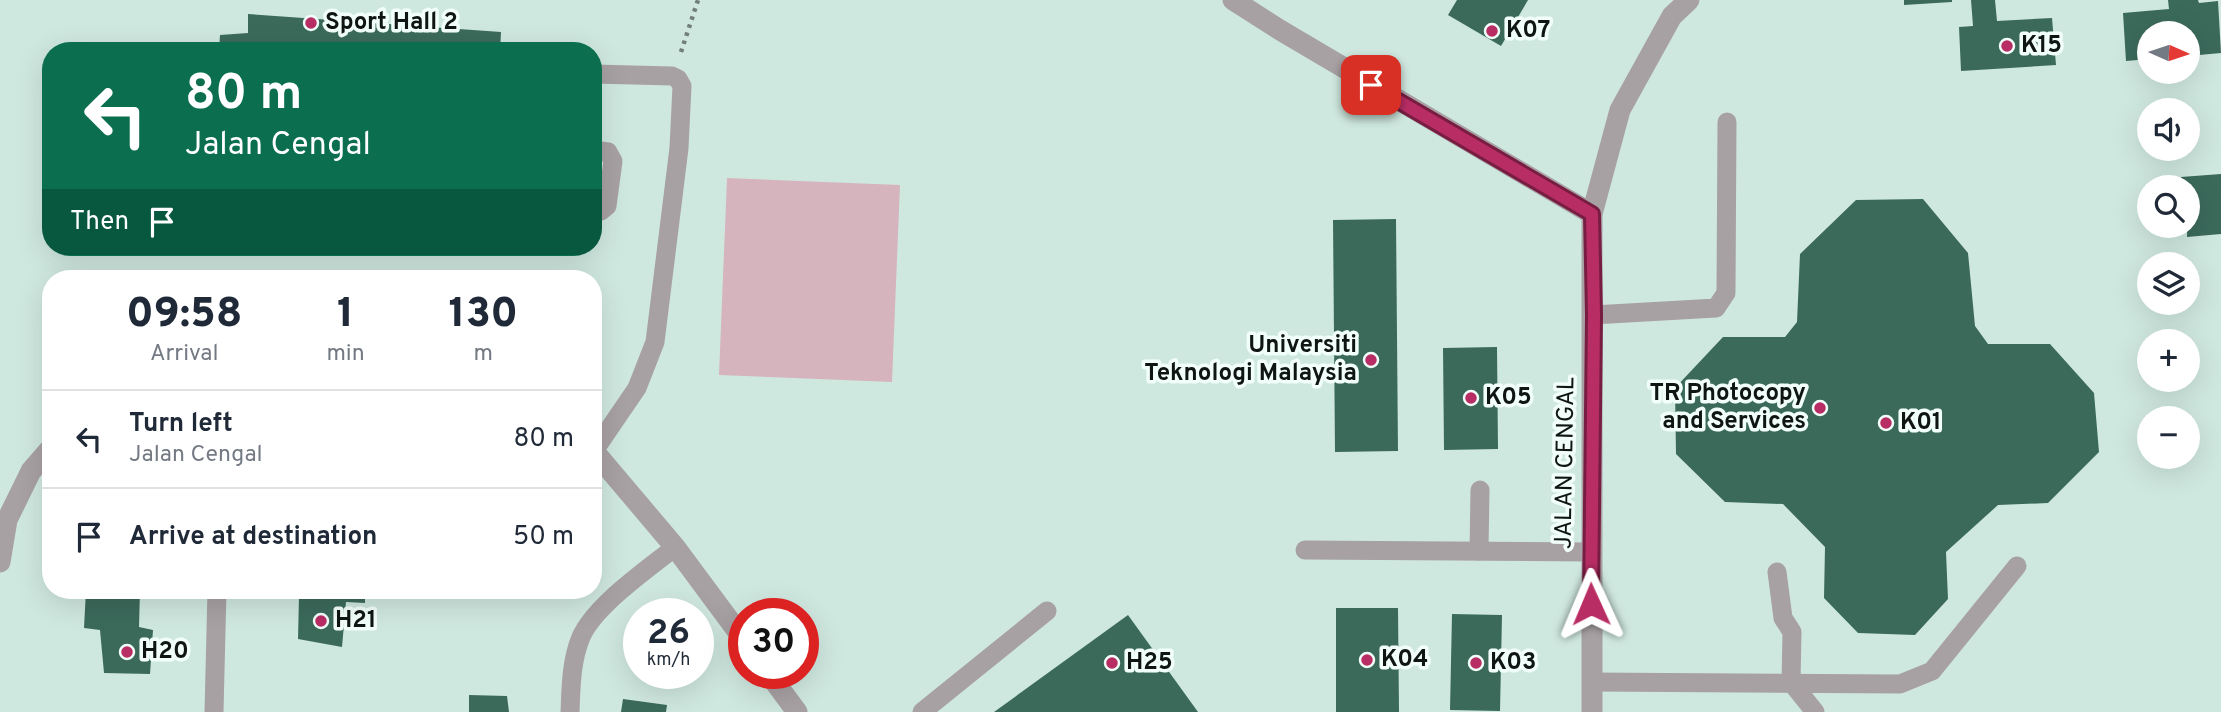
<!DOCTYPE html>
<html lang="en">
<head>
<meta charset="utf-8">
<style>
	:root { --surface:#fff; --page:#f2f2f3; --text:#1f2937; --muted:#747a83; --line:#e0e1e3 }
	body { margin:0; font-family:Overpass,sans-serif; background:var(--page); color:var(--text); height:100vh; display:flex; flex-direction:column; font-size:26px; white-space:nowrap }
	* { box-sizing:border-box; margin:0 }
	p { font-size:23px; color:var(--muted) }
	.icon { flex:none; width:38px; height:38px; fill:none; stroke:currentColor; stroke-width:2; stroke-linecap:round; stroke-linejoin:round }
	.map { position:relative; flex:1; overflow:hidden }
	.panel { position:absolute; left:42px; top:270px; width:560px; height:329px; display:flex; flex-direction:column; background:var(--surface); border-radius:28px; box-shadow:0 7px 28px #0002 }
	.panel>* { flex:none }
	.banner { position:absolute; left:42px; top:42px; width:560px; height:214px; border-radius:28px; box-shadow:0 7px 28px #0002; background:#0b6e4f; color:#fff; overflow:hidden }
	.needle { width:46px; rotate:93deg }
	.fabs { position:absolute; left:2137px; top:21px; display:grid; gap:14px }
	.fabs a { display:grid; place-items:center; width:63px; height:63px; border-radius:50%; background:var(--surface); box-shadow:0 7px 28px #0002; font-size:35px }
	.speed { position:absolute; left:623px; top:598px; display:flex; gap:14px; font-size:35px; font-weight:700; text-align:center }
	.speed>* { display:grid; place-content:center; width:91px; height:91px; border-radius:50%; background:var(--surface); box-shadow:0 7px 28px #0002; line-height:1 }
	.speed small { font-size:18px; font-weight:400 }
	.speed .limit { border:10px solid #d22; background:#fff; color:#111 }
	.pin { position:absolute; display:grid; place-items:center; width:60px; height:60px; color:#fff; margin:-30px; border-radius:14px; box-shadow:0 4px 10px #0006 }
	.me { position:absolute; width:77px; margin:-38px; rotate:359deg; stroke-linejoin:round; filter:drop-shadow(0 0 5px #0008) }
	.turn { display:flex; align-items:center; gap:24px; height:147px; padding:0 28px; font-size:32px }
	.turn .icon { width:91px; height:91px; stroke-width:2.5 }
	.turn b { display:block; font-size:49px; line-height:60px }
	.then { display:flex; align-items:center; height:66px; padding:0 28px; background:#0003; gap:14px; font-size:26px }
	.eta { display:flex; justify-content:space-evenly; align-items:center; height:119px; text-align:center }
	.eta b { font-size:42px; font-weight:800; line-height:49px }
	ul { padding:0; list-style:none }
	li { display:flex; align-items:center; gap:21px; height:98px; padding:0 28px; border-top:2px solid var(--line) }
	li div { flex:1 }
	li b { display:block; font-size:26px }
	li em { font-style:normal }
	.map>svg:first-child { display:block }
	.built { fill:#cfe8df; fill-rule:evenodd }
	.green { fill:#d6b4bd }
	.building { fill:#3b6a5b }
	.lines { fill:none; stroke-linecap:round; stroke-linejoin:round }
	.path { stroke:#737e7a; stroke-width:4.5; stroke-dasharray:3.5 5; stroke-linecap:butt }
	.service { stroke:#a8a1a3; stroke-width:19 }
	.minor { stroke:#a8a1a3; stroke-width:21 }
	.route-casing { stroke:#781d42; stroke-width:18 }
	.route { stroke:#b92d65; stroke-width:12 }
	.poi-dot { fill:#b92d65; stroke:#f1fef9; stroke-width:2.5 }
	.labels { text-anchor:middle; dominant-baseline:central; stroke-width:7; stroke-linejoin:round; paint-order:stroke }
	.poi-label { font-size:24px; font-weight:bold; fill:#0f1513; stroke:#f1fef9; text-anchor:start }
	.street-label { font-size:24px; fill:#0f1513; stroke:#f1fef9 }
</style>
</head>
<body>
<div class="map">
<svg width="2221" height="712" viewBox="0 0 2221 712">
	<rect width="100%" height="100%" fill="#e2f2ec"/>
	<!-- built -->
	<path class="built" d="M0 0H2221V712H0ZM2149 33H2188V72H2149ZM51 51H593V247H51ZM2149 110H2188V149H2149ZM2149 187H2188V226H2149ZM2149 264H2188V303H2149ZM51 278H593V590H51ZM2149 341H2188V380H2149ZM2149 418H2188V457H2149ZM639 614H698V674H639ZM744 614H803V674H744Z"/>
	<!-- green -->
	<polygon class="green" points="727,178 900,185 892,382 719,375"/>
	<!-- building -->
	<g class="building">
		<polygon points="1457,0 1528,0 1501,46 1448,15"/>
		<polygon points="1904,0 1952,0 1952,2 1904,5"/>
		<polygon points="1971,0 1995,0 1997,21 2052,18 2056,65 1961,71 1959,27 1973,26"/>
		<polygon points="2168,0 2198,0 2199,3 2218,1 2221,53 2188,56 2188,33 2149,33 2149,59 2126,61 2123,13 2169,9"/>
		<polygon points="248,14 501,32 500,51 219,51 220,35 248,33"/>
		<polygon points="2221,174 2221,234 2187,237 2188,187 2182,187 2181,177"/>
		<polygon points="1923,199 1968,253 1975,326 1988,344 2050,344 2094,393 2099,452 2048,503 1998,505 1946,552 1948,599 1915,635 1858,633 1824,598 1825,547 1783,504 1725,502 1676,454 1675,388 1723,337 1785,337 1797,322 1800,254 1856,200"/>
		<polygon points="1396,219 1398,451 1335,452 1333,220"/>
		<polygon points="1497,347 1498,449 1444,450 1443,348"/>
		<polygon points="86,590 140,590 139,627 153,630 150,674 104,673 100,630 84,628"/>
		<polygon points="311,590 365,590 365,603 346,602 342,647 298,639 299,597 311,594"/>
		<polygon points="1336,608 1398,608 1399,712 1336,712"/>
		<polygon points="1452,614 1502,615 1500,711 1450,710"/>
		<polygon points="1128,615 1198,712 994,712"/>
		<polygon points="469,695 507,696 509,712 469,712"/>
		<polygon points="623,699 667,705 666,712 621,712"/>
	</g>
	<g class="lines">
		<!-- path -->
		<polyline class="path" points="681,52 698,0"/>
		<!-- service -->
		<g class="service">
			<polyline points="593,74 672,76 678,79 682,86 679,148 655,342 637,388 594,451"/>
			<polyline points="593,150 608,152 613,161 607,206 601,211 593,212"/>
			<polyline points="1593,315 1716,308 1726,293 1727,122"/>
			<polyline points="1305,550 1591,552"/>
			<polyline points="1479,551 1480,490"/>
			<polyline points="1777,572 1783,618 1792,632 1791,682 1815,712"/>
			<polyline points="1592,682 1900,684 1932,671 2017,566"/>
			<polyline points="214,712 217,590"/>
			<path d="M570 712C571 687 571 661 581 637 595 605 647 570 675 547"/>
			<polyline points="922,712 1047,611"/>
		</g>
		<!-- minor -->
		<g class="minor">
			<polyline points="1233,0 1280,30 1592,214"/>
			<polyline points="593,450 675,547 744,640"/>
			<polyline points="0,562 7,520 31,471 51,448"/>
			<polyline points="769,674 797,712"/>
			<polyline points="1592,712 1592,214 1620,110 1672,16 1689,0"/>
		</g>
	</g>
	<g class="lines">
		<!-- route casing -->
		<g class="route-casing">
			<polyline id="route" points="1371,85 1592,214 1594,315 1591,604"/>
		</g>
		<!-- route -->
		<use href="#route" class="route"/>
	</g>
	<!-- markers -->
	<g class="poi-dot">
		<circle cx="311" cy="23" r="7"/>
		<circle cx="1492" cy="31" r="7"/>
		<circle cx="2007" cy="46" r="7"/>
		<circle cx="1371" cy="360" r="7"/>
		<circle cx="1471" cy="398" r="7"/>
		<circle cx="1820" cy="408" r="7"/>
		<circle cx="1886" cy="423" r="7"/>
		<circle cx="321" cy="621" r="7"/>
		<circle cx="127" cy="652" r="7"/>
		<circle cx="1367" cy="660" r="7"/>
		<circle cx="1112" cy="663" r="7"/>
		<circle cx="1476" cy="663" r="7"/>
	</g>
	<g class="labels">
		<!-- poi labels -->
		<g class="poi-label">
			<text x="325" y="23">Sport Hall 2</text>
			<text x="1506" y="31">K07</text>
			<text x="2021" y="46">K15</text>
			<text x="1357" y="346" text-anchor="end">Universiti<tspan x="1357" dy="28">Teknologi Malaysia</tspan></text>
			<text x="1806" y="394" text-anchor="end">TR Photocopy<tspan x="1806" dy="28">and Services</tspan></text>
			<text x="1485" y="398">K05</text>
			<text x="1900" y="423">K01</text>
			<text x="335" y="621">H21</text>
			<text x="141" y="652">H20</text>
			<text x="1381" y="660">K04</text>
			<text x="1126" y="663">H25</text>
			<text x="1490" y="663">K03</text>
		</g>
		<!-- street labels -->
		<g class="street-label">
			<text transform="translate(1566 463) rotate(-89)">JALAN CENGAL</text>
		</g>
	</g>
</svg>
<div class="fabs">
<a><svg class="needle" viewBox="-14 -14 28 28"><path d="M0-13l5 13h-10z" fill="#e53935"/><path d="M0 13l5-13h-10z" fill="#747a83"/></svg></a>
<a><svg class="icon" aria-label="sound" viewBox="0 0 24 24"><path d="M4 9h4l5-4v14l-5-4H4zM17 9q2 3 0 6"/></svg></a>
<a><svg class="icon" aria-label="search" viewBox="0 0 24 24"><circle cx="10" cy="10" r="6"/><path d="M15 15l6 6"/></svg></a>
<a><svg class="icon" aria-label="layers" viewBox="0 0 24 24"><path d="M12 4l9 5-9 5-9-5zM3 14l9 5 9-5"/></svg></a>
<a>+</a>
<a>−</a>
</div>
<div class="speed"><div>26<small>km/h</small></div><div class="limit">30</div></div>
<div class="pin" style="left:1371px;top:85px;background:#d93025"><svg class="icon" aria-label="arrive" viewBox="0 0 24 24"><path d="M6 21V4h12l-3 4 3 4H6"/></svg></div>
<svg class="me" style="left:1591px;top:604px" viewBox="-20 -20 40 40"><path d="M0-17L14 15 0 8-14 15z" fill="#b92d65" stroke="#fff" stroke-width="4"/></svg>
<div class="banner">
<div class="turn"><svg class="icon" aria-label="left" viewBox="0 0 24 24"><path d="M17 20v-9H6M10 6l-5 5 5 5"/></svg><div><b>80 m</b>Jalan Cengal</div></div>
<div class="then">Then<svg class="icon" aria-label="arrive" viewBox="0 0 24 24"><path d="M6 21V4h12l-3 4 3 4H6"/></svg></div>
</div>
<section class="panel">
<div class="eta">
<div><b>09:58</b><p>Arrival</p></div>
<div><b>1</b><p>min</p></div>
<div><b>130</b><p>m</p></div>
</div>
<ul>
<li><svg class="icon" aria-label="left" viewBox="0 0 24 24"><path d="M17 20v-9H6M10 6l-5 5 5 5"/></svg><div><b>Turn left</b><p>Jalan Cengal</p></div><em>80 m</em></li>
<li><svg class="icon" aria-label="arrive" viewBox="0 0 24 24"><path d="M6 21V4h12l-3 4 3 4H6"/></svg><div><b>Arrive at destination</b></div><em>50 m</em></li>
</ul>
</section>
</div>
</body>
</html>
